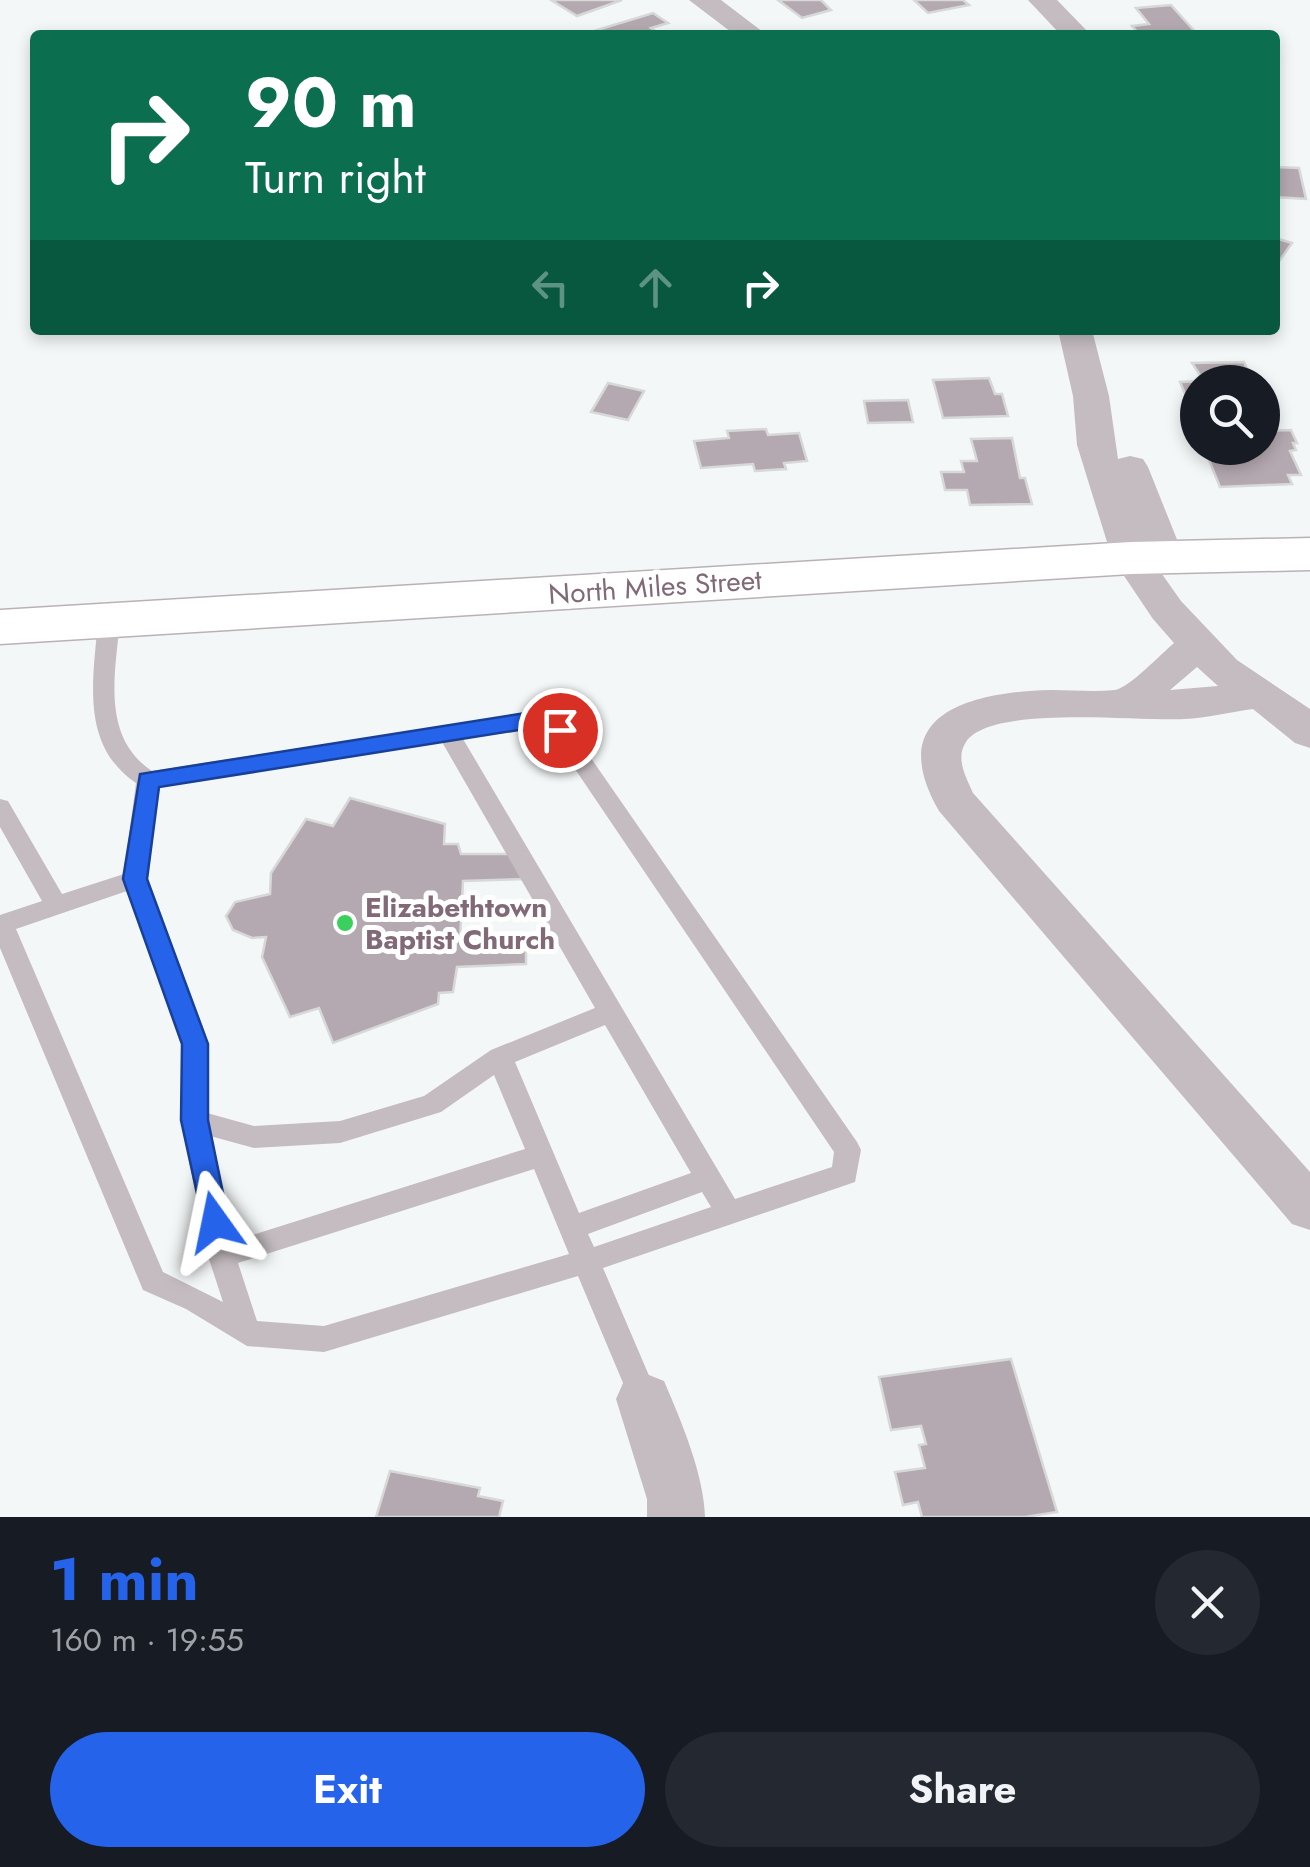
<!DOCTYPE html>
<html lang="en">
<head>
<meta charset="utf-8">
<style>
	:root { --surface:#171b24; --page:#242831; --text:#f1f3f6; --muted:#9ea1a6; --accent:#2563eb }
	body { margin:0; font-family:Jost,sans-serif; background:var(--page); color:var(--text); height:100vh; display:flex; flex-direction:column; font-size:38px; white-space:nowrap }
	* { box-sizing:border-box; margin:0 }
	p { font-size:32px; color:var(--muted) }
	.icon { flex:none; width:55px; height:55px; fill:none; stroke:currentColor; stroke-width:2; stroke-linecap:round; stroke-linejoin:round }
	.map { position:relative; height:1517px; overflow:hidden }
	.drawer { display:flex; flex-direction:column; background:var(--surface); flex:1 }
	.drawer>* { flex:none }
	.top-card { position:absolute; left:30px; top:30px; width:1250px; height:305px; border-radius:10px; box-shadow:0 5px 15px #0003; background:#0b6e4f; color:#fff; overflow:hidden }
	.fabs { position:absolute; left:1180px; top:365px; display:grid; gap:20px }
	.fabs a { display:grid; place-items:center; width:100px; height:100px; border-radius:50%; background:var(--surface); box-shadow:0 5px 15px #0003; font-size:50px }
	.pin { position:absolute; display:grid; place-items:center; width:85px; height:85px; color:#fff; margin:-42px; border:5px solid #fff; border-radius:50%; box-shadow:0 2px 10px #0007 }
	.me { position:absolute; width:110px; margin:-55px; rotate:348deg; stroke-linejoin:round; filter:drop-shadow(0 0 8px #0008) }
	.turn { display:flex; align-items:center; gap:35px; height:210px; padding:0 50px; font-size:45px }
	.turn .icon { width:130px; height:130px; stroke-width:2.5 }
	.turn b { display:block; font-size:70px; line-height:85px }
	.lanes { display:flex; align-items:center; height:95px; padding:0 50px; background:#0003; justify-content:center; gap:50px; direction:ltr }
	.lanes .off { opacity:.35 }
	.round { display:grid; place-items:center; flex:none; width:105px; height:105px; border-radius:52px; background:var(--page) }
	.head { display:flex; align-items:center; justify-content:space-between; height:170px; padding:0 50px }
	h1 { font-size:60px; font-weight:700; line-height:75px; color:var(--accent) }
	.action { display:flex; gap:20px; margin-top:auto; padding:20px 50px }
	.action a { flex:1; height:115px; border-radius:60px; background:var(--accent); color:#fff; font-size:40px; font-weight:700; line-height:115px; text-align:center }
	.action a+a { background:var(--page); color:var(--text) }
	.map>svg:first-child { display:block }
	.building { fill:#b4a9b0; stroke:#d7d8d8; stroke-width:2.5 }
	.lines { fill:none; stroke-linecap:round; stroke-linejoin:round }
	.secondary-casing { stroke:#bab1b6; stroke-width:3 }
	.lane { fill:#c4bcc0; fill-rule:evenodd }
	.street { fill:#c4bcc0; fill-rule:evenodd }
	.secondary { fill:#fff; fill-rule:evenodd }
	.route { fill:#2563eb; stroke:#184099; stroke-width:2.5 }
	.poi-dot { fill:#3bd05d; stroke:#fff; stroke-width:4 }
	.labels { text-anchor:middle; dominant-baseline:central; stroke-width:10; stroke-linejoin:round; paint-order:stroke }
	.street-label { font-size:28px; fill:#826977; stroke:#fff }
	.poi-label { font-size:28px; font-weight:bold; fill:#826977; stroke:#fff; text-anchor:start }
</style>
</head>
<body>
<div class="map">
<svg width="1310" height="1517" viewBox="0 0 1310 1517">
	<rect width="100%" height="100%" fill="#f4f7f7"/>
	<!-- building -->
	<g class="building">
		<polygon points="551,0 622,0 577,16"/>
		<polygon points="778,0 821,0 831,10 802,18"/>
		<polygon points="914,0 963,0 969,5 928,13"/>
		<polygon points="1171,5 1197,34 1140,35 1132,26 1149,24 1136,8"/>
		<polygon points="653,13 668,23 651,28 661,35 599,35 594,31"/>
		<polygon points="1275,167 1299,168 1306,199 1275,197"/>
		<polygon points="1275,238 1292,243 1275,267"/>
		<polygon points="1244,362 1253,382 1198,382 1198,402 1189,403 1180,382 1204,381 1192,363"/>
		<polygon points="989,378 995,394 1002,394 1008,416 943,418 933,380"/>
		<polygon points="608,383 644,391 628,420 591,412"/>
		<polygon points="908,400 913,422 868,423 864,401"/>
		<polygon points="766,429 768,435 799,433 807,461 784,463 786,469 755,471 753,464 701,468 694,441 729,438 727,431"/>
		<polygon points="1291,430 1297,443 1293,443 1296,450 1290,451 1301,475 1288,475 1292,484 1220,487 1209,460 1236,459 1231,448 1262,448 1262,431"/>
		<polygon points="1012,438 1020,478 1025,478 1032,504 970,505 967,490 945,490 941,472 964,472 961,461 977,461 971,439"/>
		<polygon points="350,798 445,824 444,844 458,844 461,854 526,854 527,879 463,881 460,940 526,938 526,964 457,967 453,992 439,993 438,1004 333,1043 319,1008 290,1017 262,957 266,937 252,938 233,930 226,916 235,902 270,894 271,873 306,819 333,826"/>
		<polygon points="1011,1359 1057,1512 1025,1517 922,1517 918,1502 903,1505 895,1472 925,1468 919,1445 926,1444 921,1426 891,1430 879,1377"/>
		<polygon points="390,1471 480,1488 478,1496 503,1501 499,1517 376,1517"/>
	</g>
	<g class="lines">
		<!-- secondary casing -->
		<g class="secondary-casing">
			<polygon id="secondary" points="1310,538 1310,570 1131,574 0,644 0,610 1131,542"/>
		</g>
		<!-- lane -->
		<path class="lane" d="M109 614 120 621C115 674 101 737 152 771L532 712 568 725 857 1142 861 1150 855 1182 603 1268 659 1399 654 1409 644 1413 634 1409 578 1276 324 1352 247 1346 186 1309 143 1290 0 948V915L42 901 0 827V799L8 801 62 894 124 874 136 783C80 745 93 680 98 621ZM531 728 552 735 834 1152 832 1167 735 1199 463 739ZM442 742 595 1008 491 1050 424 1096 340 1121 254 1126 207 1113 208 1044 147 879 159 786ZM127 891 182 1044 181 1120 208 1256 223 1302 163 1272 16 929ZM605 1025 691 1173 579 1213 515 1062ZM494 1075 525 1149 233 1241 210 1136 254 1148 340 1143 441 1112ZM534 1169 569 1254 324 1326 257 1321 238 1263ZM702 1192 711 1207 594 1247 588 1234Z"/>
		<!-- street -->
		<g class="street">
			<polygon points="689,0 721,0 767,35 735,35"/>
			<polygon points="1028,0 1057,0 1091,35 1061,35"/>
			<path d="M1058 330H1092L1109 396 1118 459 1130 456 1143 459 1148 467 1184 557 1179 566 1157 567 1181 601 1237 660 1310 709V748L1295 743 1253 709C1230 712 1207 718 1184 719 1140 722 991 704 966 742 955 758 966 777 973 793L1310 1172V1230L1292 1224 939 811C889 724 952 697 1030 691 1058 688 1087 693 1115 690 1129 688 1162 653 1174 643L1153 619 1112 558 1077 445 1073 396ZM1197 667 1218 686 1170 690Z"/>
			<path d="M644 1373 664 1381C681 1421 704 1474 705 1517H647V1499L616 1399 624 1381Z"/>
		</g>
		<!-- secondary -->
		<use href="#secondary" class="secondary"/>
	</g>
	<!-- route -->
	<polygon class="route" points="532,712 568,724 571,730 560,738 531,728 159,787 147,879 208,1044 208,1120 229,1222 225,1230 215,1234 205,1230 181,1120 182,1044 123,879 140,774"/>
	<!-- markers -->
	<circle class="poi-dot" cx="345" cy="923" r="10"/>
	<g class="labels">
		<!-- street labels -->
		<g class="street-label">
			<text transform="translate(655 587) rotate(-4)">North Miles Street</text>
		</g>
		<!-- poi labels -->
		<g class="poi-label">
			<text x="365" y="907">Elizabethtown<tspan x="365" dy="32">Baptist Church</tspan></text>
		</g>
	</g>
</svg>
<div class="fabs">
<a><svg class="icon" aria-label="search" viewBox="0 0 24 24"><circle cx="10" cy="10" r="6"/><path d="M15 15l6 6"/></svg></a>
</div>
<div class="pin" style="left:560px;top:730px;background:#d93025"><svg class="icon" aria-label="arrive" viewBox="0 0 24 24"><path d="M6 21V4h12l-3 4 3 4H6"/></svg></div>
<svg class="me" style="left:215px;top:1222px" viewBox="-20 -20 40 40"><path d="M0-17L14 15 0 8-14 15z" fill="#2563eb" stroke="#fff" stroke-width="4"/></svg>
<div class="top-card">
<div class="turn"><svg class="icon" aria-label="right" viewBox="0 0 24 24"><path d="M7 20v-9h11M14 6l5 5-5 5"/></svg><div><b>90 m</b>Turn right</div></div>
<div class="lanes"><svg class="icon off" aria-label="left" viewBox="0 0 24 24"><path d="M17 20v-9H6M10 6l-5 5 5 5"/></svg><svg class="icon off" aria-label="ahead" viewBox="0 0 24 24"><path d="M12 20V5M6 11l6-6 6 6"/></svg><svg class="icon" aria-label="right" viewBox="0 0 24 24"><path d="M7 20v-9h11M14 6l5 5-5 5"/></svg></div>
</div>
</div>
<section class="drawer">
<div class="head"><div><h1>1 min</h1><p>160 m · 19:55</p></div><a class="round"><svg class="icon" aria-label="close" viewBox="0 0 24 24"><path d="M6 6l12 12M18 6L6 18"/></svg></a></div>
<div class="action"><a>Exit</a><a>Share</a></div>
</section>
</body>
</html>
